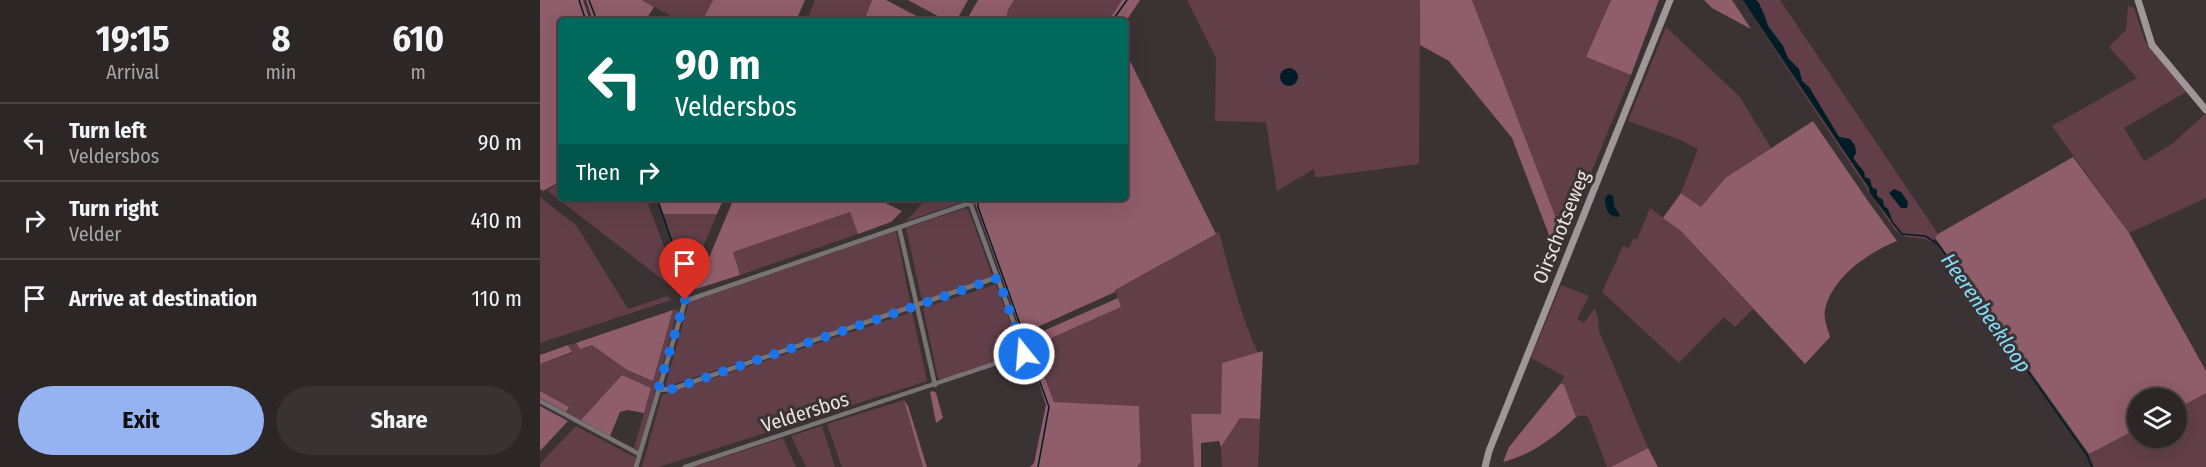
<!DOCTYPE html>
<html lang="en">
<head>
<meta charset="utf-8">
<style>
	:root { --surface:#2c2627; --page:#383233; --text:#f1f3f6; --muted:#a6a5a7; --line:#484344; --accent:#95b2f1 }
	body { margin:0; font-family:"Fira Sans Condensed",sans-serif; background:var(--page); color:var(--text); height:100vh; display:flex; flex-direction:column; font-size:22px; white-space:nowrap }
	* { box-sizing:border-box; margin:0 }
	p { font-size:20px; color:var(--muted) }
	.icon { flex:none; width:33px; height:33px; fill:none; stroke:currentColor; stroke-width:2; stroke-linecap:round; stroke-linejoin:round }
	.map { position:relative; flex:1; overflow:hidden }
	.details { display:flex; flex-direction:column; background:var(--surface); width:540px }
	.details>* { flex:none }
	.banner { position:absolute; left:18px; top:18px; width:570px; height:183px; border-radius:6px; box-shadow:0 6px 24px #0002,0 0 0 2px var(--line); background:#00695c; color:#fff; overflow:hidden }
	.controls { position:absolute; left:1587px; top:388px; display:grid; gap:12px }
	.controls a { display:grid; place-items:center; width:60px; height:60px; border-radius:50%; background:var(--surface); box-shadow:0 6px 24px #0002,0 0 0 2px var(--line); font-size:30px }
	.pin { position:absolute; display:grid; place-items:center; width:51px; height:51px; color:#fff; margin:-62px -26px; border-radius:50% 50% 50% 0; rotate:-45deg; box-shadow:0 0 6px #0007 }
	.pin .icon { rotate:45deg }
	.me { position:absolute; width:66px; margin:-33px; rotate:343deg; stroke-linejoin:round; filter:drop-shadow(0 0 4px #0008) }
	.turn { display:flex; align-items:center; gap:21px; height:126px; padding:0 18px; font-size:27px }
	.turn .icon { width:78px; height:78px; stroke-width:2.5 }
	.turn b { display:block; font-size:42px; line-height:51px }
	.then { display:flex; align-items:center; height:57px; padding:0 18px; background:#0003; gap:12px; font-size:22px }
	.eta { display:flex; justify-content:space-evenly; align-items:center; height:102px; text-align:center }
	.eta b { font-size:36px; font-weight:700; line-height:42px }
	.action { display:flex; gap:12px; margin-top:auto; padding:12px 18px }
	.action a { flex:1; height:69px; border-radius:36px; background:var(--accent); color:#111; font-size:24px; font-weight:700; line-height:69px; text-align:center }
	.action a+a { background:var(--page); color:var(--text) }
	ul { padding:0; list-style:none }
	li { display:flex; align-items:center; gap:18px; height:78px; padding:0 18px; border-top:2px solid var(--line) }
	li div { flex:1 }
	li b { display:block; font-size:22px }
	li em { font-style:normal }
	main { display:flex; flex:1; min-height:0 }
	.map>svg:first-child { display:block }
	.green { fill:#623f48 }
	.forest { fill:#905d6a }
	.water { fill:#001d27 }
	.lines { fill:none; stroke-linecap:round; stroke-linejoin:round }
	.stream { stroke:#001d27; stroke-width:1.5 }
	.street { stroke:#787374; stroke-width:4.5 }
	.secondary { stroke:#9e9698; stroke-width:7 }
	.route { stroke:#1a73e8; stroke-width:10; stroke-dasharray:0 18 }
	.labels { text-anchor:middle; dominant-baseline:central; stroke-width:6; stroke-linejoin:round; paint-order:stroke }
	.street-label { font-size:20px; fill:#e9e3e4; stroke:#3b3234 }
	.water-label { font-size:21px; font-style:italic; fill:#83defe; stroke:#3b3234 }
</style>
</head>
<body>
<main>
<section class="details">
<div class="eta">
<div><b>19:15</b><p>Arrival</p></div>
<div><b>8</b><p>min</p></div>
<div><b>610</b><p>m</p></div>
</div>
<ul>
<li><svg class="icon" aria-label="left" viewBox="0 0 24 24"><path d="M17 20v-9H6M10 6l-5 5 5 5"/></svg><div><b>Turn left</b><p>Veldersbos</p></div><em>90 m</em></li>
<li><svg class="icon" aria-label="right" viewBox="0 0 24 24"><path d="M7 20v-9h11M14 6l5 5-5 5"/></svg><div><b>Turn right</b><p>Velder</p></div><em>410 m</em></li>
<li><svg class="icon" aria-label="arrive" viewBox="0 0 24 24"><path d="M6 21V4h12l-3 4 3 4H6"/></svg><div><b>Arrive at destination</b></div><em>110 m</em></li>
</ul>
<div class="action"><a>Exit</a><a>Share</a></div>
</section>
<div class="map">
<svg width="1666" height="467" viewBox="0 0 1666 467">
	<rect width="100%" height="100%" fill="#3b3234"/>
	<!-- green -->
	<g class="green">
		<polygon points="102,0 173,0 162,21 140,21"/>
		<polygon points="275,0 332,0 324,21 273,21 268,18"/>
		<polygon points="474,0 582,0 568,21 466,21 468,10"/>
		<polygon points="647,0 880,0 879,164 780,177 775,177 774,169 737,191 726,122 675,121 676,58"/>
		<polygon points="932,0 1071,0 1046,57 1091,75 1024,239"/>
		<path d="M1201 0 1329 188 1330 193 1352 222 1353 220 1325 177 1324 172 1313 158 1316 153 1315 145 1310 139 1299 137 1269 87 1262 81 1259 69 1247 58 1243 46 1228 26 1225 14 1216 0H1240L1398 234 1392 242C1377 234 1368 243 1354 229Z"/>
		<polygon points="1588,6 1594,8 1605,41 1646,92 1584,128 1604,161 1632,144 1665,114 1666,115 1666,198 1589,233 1512,126 1597,78 1569,47 1586,30"/>
		<polygon points="1126,27 1200,97 1231,148 1185,178 1161,207 1141,193 1158,149 1138,139 1088,121"/>
		<polygon points="21,181 21,198 106,198 140,289 131,286 9,192 8,190"/>
		<polygon points="0,197 36,225 88,309 127,296 131,300 0,343"/>
		<polygon points="387,198 437,198 435,206 426,201 366,221"/>
		<polygon points="425,208 429,211 453,278 382,301 366,228"/>
		<polygon points="1110,208 1141,231 1213,309 1195,327 1184,317 1139,363 1062,292 1083,246 1089,248 1094,238 1097,240"/>
		<polygon points="310,212 318,234 200,275 192,252"/>
		<polygon points="123,214 177,214 147,284"/>
		<polygon points="356,231 371,306 125,387 149,302"/>
		<path d="M679 232C690 273 700 314 718 353L682 363 681 414H651L654 467H597L601 462 599 406 514 402 493 345 581 307 575 290Z"/>
		<polygon points="454,285 456,285 482,352 403,381 398,378 383,308"/>
		<polygon points="1021,285 1049,296 1037,319 1044,323 1055,308 1058,318 1059,331 1108,448 1071,467 1067,467 1049,419 1045,415 1036,417 1024,385 1021,383 1024,376 991,358"/>
		<polygon points="138,309 99,451 94,448 111,388 82,375 41,420 26,412 29,407 0,391 0,364 32,353 28,345 36,343 40,349 52,345 87,370 113,381 133,310"/>
		<polygon points="372,312 387,381 119,467 102,467 122,395"/>
		<polygon points="1666,393 1666,467 1554,467 1549,454 1597,429 1598,438 1636,438 1637,409"/>
		<polygon points="364,400 383,467 302,467 287,424"/>
		<polygon points="700,418 720,419 718,467 682,467 681,447"/>
		<polygon points="36,426 96,458 94,467 0,467 0,464"/>
		<polygon points="282,426 295,467 266,467 251,436"/>
		<polygon points="243,438 256,467 153,467"/>
	</g>
	<!-- forest -->
	<g class="forest">
		<polygon points="0,0 43,0 50,21 21,21 21,181 3,191 0,189"/>
		<polygon points="46,0 102,0 114,7 105,21 53,21"/>
		<polygon points="173,0 265,0 256,21 162,21"/>
		<polygon points="332,0 346,0 386,21 324,21"/>
		<polygon points="368,0 428,0 416,21 407,21"/>
		<polygon points="438,0 474,0 468,10 466,21 426,21"/>
		<polygon points="582,0 600,0 585,23 585,21 568,21"/>
		<polygon points="880,0 932,0 1024,239 1017,256 972,138 909,61 880,45"/>
		<polygon points="1071,0 1119,0 1091,75 1046,57"/>
		<polygon points="1164,0 1192,0 1211,29 1172,8"/>
		<polygon points="585,51 676,234 575,290 575,292 482,334 435,203 437,198 585,198"/>
		<path d="M1273 121 1328 201 1357 241C1328 253 1292 277 1285 310 1283 318 1288 329 1290 337L1265 364 1141 231 1123 218 1141 193 1161 207 1185 178Z"/>
		<polygon points="1533,157 1589,233 1666,371 1666,393 1637,409 1636,399 1598,399 1597,429 1549,454 1395,238 1398,234"/>
		<polygon points="117,198 184,198 177,214 123,214"/>
		<polygon points="194,198 335,198 362,211 351,222 318,234 310,212 193,252 200,275 156,289"/>
		<polygon points="578,298 581,307 493,346 514,402 599,406 601,462 597,467 490,467 494,463 506,405 485,339"/>
		<polygon points="133,310 113,381 87,370 52,345 40,349 36,343"/>
		<polygon points="28,345 32,352 0,364 0,355"/>
		<polygon points="723,351 720,419 700,418 681,447 679,441 661,443 661,467 654,467 651,414 681,414 682,363"/>
		<polygon points="82,375 111,388 104,413 88,410 80,412 70,436 41,420"/>
		<path d="M1021 383 1024 385 1036 417C1015 437 991 455 963 462L969 447Z"/>
		<polygon points="0,391 29,407 26,412 0,398"/>
		<polygon points="393,391 396,393 403,418 396,423 390,392"/>
		<polygon points="364,400 368,406 387,467 383,467"/>
		<polygon points="0,406 28,421 0,451"/>
		<polygon points="1108,448 1118,467 1071,467"/>
	</g>
	<!-- water -->
	<g class="water">
		<polygon points="1203,0 1216,0 1219,3 1228,26 1243,46 1248,58 1259,69 1262,81 1269,87 1299,137 1310,139 1315,146 1316,153 1313,158 1324,172 1325,177 1330,179 1332,187 1337,190 1337,196 1343,200 1344,206 1348,209 1353,223 1330,193 1329,188"/>
		<circle cx="749" cy="77" r="9"/>
		<polygon points="1354,189 1361,192 1368,202 1367,208 1361,208 1349,193"/>
		<path d="M1069 194 1073 196 1074 206 1080 215 1077 217C1067 216 1065 207 1065 198Z"/>
	</g>
	<g class="lines">
		<!-- stream -->
		<g class="stream">
			<polyline points="39,0 46,21"/>
			<polyline points="49,0 57,21"/>
			<polyline points="572,21 587,0"/>
			<polyline points="117,198 144,277"/>
			<polyline points="438,198 438,207 485,338"/>
			<polyline points="1352,222 1362,234 1385,236 1398,244 1547,455 1552,467"/>
			<polyline points="487,346 509,407 498,467"/>
		</g>
		<!-- street -->
		<g class="street">
			<polyline points="359,227 395,385"/>
			<polyline points="118,390 132,389 458,277"/>
			<polyline points="0,401 99,454"/>
			<polyline points="96,467 145,301 427,204 431,205 484,351 484,354 145,467"/>
		</g>
		<!-- secondary -->
		<g class="secondary">
			<polyline points="1598,0 1612,45 1666,110"/>
			<polyline points="945,467 949,451 1130,0"/>
		</g>
	</g>
	<g class="lines">
		<!-- route -->
		<polyline class="route" points="145,300 118,390 132,389 458,278 484,351 484,354"/>
	</g>
	<g class="labels">
		<!-- street labels -->
		<g class="street-label">
			<text transform="translate(1021 227) rotate(-68)">Oirschotseweg</text>
			<text transform="translate(265 412) rotate(-18)">Veldersbos</text>
		</g>
		<!-- water labels -->
		<g class="water-label">
			<text transform="translate(1446 313) rotate(55)">Heerenbeekloop</text>
		</g>
	</g>
</svg>
<div class="controls">
<a><svg class="icon" aria-label="layers" viewBox="0 0 24 24"><path d="M12 4l9 5-9 5-9-5zM3 14l9 5 9-5"/></svg></a>
</div>
<div class="pin" style="left:145px;top:300px;background:#d93025"><svg class="icon" aria-label="arrive" viewBox="0 0 24 24"><path d="M6 21V4h12l-3 4 3 4H6"/></svg></div>
<svg class="me" style="left:484px;top:354px" viewBox="-20 -20 40 40"><circle r="17" fill="#1a73e8" stroke="#fff" stroke-width="3"/><path d="M0-11L8 9 0 5-8 9z" fill="#fff"/></svg>
<div class="banner">
<div class="turn"><svg class="icon" aria-label="left" viewBox="0 0 24 24"><path d="M17 20v-9H6M10 6l-5 5 5 5"/></svg><div><b>90 m</b>Veldersbos</div></div>
<div class="then">Then<svg class="icon" aria-label="right" viewBox="0 0 24 24"><path d="M7 20v-9h11M14 6l5 5-5 5"/></svg></div>
</div>
</div>
</main>
</body>
</html>
